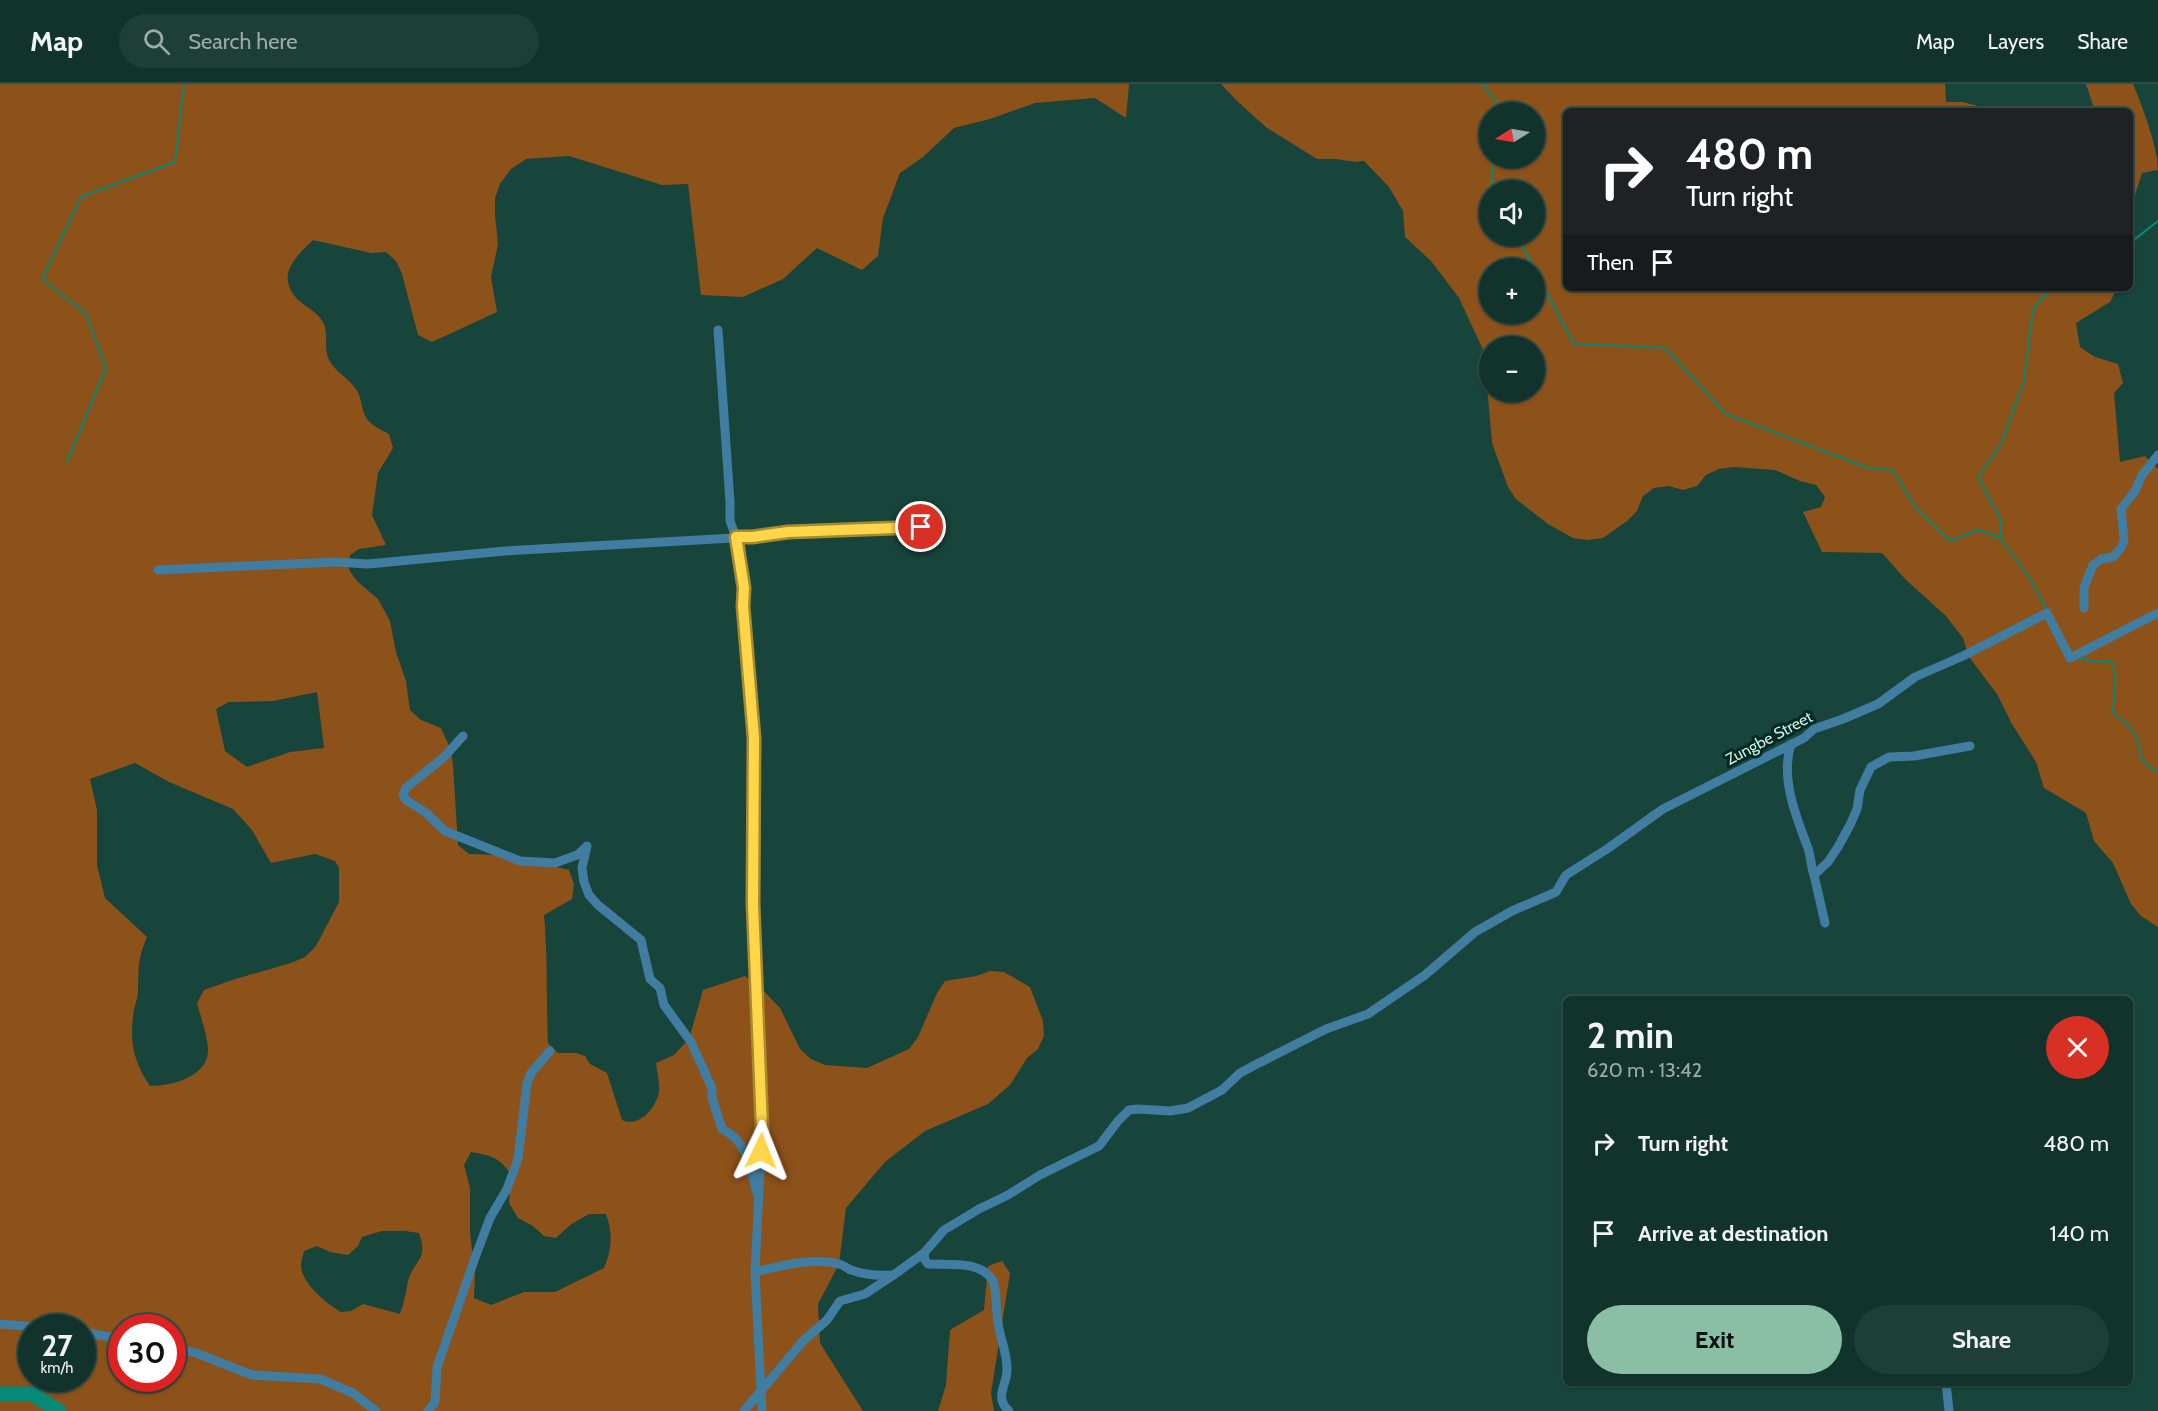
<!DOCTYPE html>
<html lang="en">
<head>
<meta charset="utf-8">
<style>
	:root { --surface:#11332c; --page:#1e3f38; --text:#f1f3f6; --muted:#9caaa9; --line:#304e48; --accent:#8abfa5 }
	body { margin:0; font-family:Cabin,sans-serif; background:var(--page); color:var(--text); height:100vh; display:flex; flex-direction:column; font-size:22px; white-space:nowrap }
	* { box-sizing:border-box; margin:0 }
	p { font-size:20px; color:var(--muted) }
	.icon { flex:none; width:33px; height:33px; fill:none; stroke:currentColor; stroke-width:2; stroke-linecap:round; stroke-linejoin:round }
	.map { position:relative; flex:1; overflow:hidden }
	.panel { position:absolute; left:1563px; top:912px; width:570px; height:390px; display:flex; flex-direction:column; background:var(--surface); border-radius:9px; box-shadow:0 2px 4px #0004,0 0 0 2px var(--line) }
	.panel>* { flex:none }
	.top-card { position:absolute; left:1563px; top:24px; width:570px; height:183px; border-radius:9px; box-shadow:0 2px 4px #0004,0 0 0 2px var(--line); background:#202124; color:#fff; overflow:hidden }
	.needle { width:39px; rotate:259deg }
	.buttons { position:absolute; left:1479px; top:18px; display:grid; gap:12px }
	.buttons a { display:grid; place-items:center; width:66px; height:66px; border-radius:50%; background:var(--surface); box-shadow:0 2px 4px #0004,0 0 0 2px var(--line); font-size:30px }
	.speed { position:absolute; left:18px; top:1230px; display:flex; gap:12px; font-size:30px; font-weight:700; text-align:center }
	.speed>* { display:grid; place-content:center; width:78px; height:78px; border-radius:50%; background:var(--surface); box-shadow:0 2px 4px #0004,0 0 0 2px var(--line); line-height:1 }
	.speed small { font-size:15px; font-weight:400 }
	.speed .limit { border:9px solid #d22; background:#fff; color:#111 }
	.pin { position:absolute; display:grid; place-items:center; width:51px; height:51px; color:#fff; margin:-26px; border:3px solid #fff; border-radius:50%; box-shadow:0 2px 6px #0007 }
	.me { position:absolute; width:66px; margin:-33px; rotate:2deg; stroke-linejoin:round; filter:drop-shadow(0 0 4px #0008) }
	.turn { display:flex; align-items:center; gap:21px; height:126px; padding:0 24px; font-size:27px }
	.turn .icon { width:78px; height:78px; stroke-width:2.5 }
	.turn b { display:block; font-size:42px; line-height:51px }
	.then { display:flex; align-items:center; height:57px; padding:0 24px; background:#0003; gap:12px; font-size:22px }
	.round { display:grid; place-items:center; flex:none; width:63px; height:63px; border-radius:32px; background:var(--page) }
	.summary { display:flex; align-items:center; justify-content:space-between; height:102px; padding:0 24px }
	h1 { font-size:36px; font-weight:800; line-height:45px }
	.action { display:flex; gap:12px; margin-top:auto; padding:12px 24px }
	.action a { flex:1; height:69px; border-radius:36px; background:var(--accent); color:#111; font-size:24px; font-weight:800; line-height:69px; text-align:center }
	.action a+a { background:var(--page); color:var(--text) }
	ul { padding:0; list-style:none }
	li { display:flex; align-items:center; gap:18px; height:90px; padding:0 24px }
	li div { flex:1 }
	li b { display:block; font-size:22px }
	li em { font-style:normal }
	header { display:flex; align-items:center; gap:36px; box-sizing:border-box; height:84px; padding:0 30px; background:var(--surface); border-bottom:2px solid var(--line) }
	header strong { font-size:28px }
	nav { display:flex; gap:33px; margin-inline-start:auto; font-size:21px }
	.search { width:420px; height:54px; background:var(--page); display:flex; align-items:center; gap:15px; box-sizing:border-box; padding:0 21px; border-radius:33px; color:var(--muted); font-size:22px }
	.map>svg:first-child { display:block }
	.green { fill:#8d511a; fill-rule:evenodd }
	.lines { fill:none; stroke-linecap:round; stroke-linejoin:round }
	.stream { stroke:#078a77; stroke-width:2 }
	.river { stroke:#078a77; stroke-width:15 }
	.street { stroke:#417ca1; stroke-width:9 }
	.route-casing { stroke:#a68a30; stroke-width:15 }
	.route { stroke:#ffd54a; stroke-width:10 }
	.labels { text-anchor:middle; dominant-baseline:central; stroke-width:6; stroke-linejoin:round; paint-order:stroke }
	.street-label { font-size:16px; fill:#c9f0e6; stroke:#042822 }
</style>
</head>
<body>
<header>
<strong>Map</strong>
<div class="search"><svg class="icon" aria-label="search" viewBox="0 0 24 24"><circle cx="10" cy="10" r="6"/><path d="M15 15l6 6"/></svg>Search here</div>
<nav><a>Map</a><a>Layers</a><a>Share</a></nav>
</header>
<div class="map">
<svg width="2158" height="1327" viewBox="0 0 2158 1327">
	<rect width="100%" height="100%" fill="#17443b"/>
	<!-- green -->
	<g class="green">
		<path d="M0 0H1129L1126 34 1095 14 1035 19 990 35 954 44 923 73 900 89 883 134 878 172 862 186 817 164 783 195 743 213 701 211 688 100 662 101 569 72 526 75 511 85 500 100 495 114V131L498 160 491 193 497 228 432 258 418 251 402 190 396 177 386 168 371 169 313 156C303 166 285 181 288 198 293 221 313 221 323 238 328 247 325 260 327 270 331 286 347 292 356 305 362 313 361 326 367 335 372 342 382 346 389 350L393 364 378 389 372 431 386 461 359 465 350 471 349 486 358 498 378 515 390 537 396 568 406 597 410 626 421 636 441 644 451 666 453 681 458 761 469 770C507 770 533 777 569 786L574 800 572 815 544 831C548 874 546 917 548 959L558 969H576L585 972 590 980 607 989 622 1036C639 1044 656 1024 659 1008 660 1000 657 988 656 979L674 971 689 955 703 906 745 892 758 901 780 924 800 965 811 975 825 981 867 984 909 965 918 953 937 909 945 897 976 892 990 887 1004 888 1030 903 1043 937 1044 952 1038 965 1027 974 1010 1001 988 1020 925 1047 885 1078 846 1124 839 1180 818 1220 820 1259 863 1327H0ZM317 608 324 664 290 668 247 683 225 667 216 625 229 618 273 617ZM135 679 169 698 233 725 252 746 271 779 315 770 335 777 339 784V818L316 862 305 873 291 879 232 896 204 906 197 919C201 934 207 950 208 965 209 993 172 1002 150 1002 133 977 129 956 134 926 135 920 138 914 138 908 139 885 137 876 147 853L105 814 97 781V726L90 695ZM471 1068C493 1072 498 1073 511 1090L509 1119 518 1134 533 1142 544 1152 556 1154 570 1141 589 1130H606C613 1149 612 1165 604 1184L555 1208H524L491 1221 474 1214 475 1190 470 1149V1104L464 1081ZM382 1147H405L419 1149C429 1177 414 1175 408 1197 406 1208 404 1219 400 1230L363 1220 351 1227 341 1228C327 1220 301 1199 301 1181 301 1177 303 1171 304 1167L317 1162 330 1168 348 1171 358 1162 362 1153ZM32 1244H82V1294H32ZM122 1244H172V1294H122Z"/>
		<path d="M1221 0H1945L1946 18H1962L1999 27H1566V204H2117L2110 218 2076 239 2080 263 2095 273 2118 280 2123 299 2114 309 2120 378 2145 372 2158 385V843L2141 832 2131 820 2113 779 2094 757 2086 729 2044 704 2036 678 2012 640 1997 610 1969 573 1963 554 1946 532 1906 496 1882 469 1822 468 1803 428 1821 423 1825 413 1816 401 1800 397 1775 386 1734 383 1719 385 1706 391 1697 402 1683 406 1669 402 1654 404 1643 412 1637 427 1627 437 1603 454 1587 456 1573 454 1548 440 1516 415 1508 403 1492 359 1484 268 1459 214 1431 177 1405 153 1403 127 1389 103 1364 77 1356 78 1336 75H1317L1267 44 1237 17ZM1490 28H1534V74H1490ZM1490 106H1534V152H1490ZM1490 184H1534V230H1490ZM1490 262H1534V308H1490Z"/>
		<path d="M2086 0H2133C2142 21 2158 64 2158 86L2142 89 2135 111 2134 145 2130 165V27H2092L2093 21Z"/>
		<polygon points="1002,1177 1010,1189 991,1309 994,1327 938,1327 946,1301 950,1246 984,1226 988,1182"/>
	</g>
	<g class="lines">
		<!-- stream -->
		<g class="stream">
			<polyline points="1483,0 1500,24 1500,28"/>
			<polyline points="1493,106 1491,103 1494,74"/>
			<polyline points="1517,152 1534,184"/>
			<polyline points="2130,159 2158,137"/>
			<polyline points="1534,185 1574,260 1665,264 1726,330 1868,384 1893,386 1915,423 1950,457 1978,446 2000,454 2031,496 2047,526"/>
			<polyline points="67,378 106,284 86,230 42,195 81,113 175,78 184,0"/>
			<polyline points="2000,453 2001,436 1978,393 2001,360 2024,297 2033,225 2051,204"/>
			<path d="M2077 574 2096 578 2111 577C2119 593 2114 611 2112 628L2130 643 2139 658 2140 673 2152 685 2158 687"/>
		</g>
		<!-- river -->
		<polyline class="river" points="0,1310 32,1310 59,1327"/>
		<!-- street -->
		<g class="street">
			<polyline points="718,246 730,418 730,437 736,453 744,504 743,522 754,654 753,820 762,1044 755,1188 762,1327"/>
			<polyline points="158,486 335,478 368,480 505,467 751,453 788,448 921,443"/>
			<polyline points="2084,524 2084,503 2093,481 2101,475 2113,473 2121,464 2124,456 2121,425 2135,407 2142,391 2158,371"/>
			<path d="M463 652 444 673 406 704 403 711 406 716 425 728 445 747 520 777 555 779 577 771 587 762 582 784 584 798 589 811 598 821 641 856 650 895 660 904 664 921 691 958 712 1004V1014L722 1045C748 1057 749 1083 757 1109"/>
			<path d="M1791 660C1780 693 1796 733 1808 764 1811 773 1811 783 1814 791"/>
			<polyline points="1825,839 1814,791 1828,778 1838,763 1851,739 1857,725 1860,706 1871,683 1889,673 1914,672 1970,662"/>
			<path d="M924 1169 925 1176 928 1180C949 1181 981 1176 993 1197 997 1206 996 1228 998 1239 1000 1254 1007 1269 1007 1284 1008 1301 993 1312 1009 1327"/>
			<path d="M755 1188C781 1182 813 1173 839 1180 843 1181 847 1184 851 1186 865 1191 878 1192 893 1191"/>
			<polyline points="0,1240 48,1244"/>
			<polyline points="82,1248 122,1255"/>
			<polyline points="172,1263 196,1269 252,1291 320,1295 353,1309 376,1327"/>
			<polyline points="1946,1299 1949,1327"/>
			<polyline points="428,1327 435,1318 437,1283 476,1171 490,1134 507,1105 518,1075 527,999 531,989 550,967"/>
			<polyline points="744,1327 803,1257 827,1236 840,1217 865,1210 895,1190 924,1169 944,1146 979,1125 1008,1111 1040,1091 1099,1062 1118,1037 1129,1026 1138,1025 1170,1027 1188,1024 1222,1006 1240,989 1253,982 1326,945 1368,930 1425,891 1475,848 1512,827 1556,808 1566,791 1607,765 1663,725 1804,654 1814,645 1843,635 1878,620 1915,593 1963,572 2047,529 2070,574 2158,529"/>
		</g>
	</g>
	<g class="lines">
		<!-- route casing -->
		<g class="route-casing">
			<polyline id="route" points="761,1067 762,1044 753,820 754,654 743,522 744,504 736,453 752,453 788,448 921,443"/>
		</g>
		<!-- route -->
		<use href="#route" class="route"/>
	</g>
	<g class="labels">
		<!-- street labels -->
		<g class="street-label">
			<text transform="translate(1769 654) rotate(-28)">Zungbe Street</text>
		</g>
	</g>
</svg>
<div class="buttons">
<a><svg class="needle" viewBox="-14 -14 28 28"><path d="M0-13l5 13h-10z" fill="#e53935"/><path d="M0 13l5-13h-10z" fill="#9caaa9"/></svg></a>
<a><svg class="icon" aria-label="sound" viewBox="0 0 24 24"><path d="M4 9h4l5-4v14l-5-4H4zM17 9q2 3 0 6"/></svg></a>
<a>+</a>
<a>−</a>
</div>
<div class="speed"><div>27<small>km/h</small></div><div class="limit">30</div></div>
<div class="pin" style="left:921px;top:443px;background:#d93025"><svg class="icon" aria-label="arrive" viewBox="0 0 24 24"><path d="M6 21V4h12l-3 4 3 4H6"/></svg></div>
<svg class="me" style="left:761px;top:1067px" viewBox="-20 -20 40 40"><path d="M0-17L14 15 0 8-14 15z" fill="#ffd54a" stroke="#fff" stroke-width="4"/></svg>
<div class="top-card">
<div class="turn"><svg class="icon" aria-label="right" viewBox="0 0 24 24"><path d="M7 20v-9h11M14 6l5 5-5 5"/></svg><div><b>480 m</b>Turn right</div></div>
<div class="then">Then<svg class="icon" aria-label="arrive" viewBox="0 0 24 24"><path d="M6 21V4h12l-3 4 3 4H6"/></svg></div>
</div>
<section class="panel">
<div class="summary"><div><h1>2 min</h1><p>620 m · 13:42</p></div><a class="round" style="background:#d93025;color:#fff"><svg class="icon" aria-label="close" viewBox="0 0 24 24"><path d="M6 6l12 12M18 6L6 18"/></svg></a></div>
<ul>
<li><svg class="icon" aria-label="right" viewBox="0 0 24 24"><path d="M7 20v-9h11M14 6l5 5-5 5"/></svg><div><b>Turn right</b></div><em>480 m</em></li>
<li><svg class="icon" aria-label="arrive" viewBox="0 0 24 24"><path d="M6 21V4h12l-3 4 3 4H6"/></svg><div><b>Arrive at destination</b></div><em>140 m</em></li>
</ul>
<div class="action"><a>Exit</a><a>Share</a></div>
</section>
</div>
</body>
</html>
